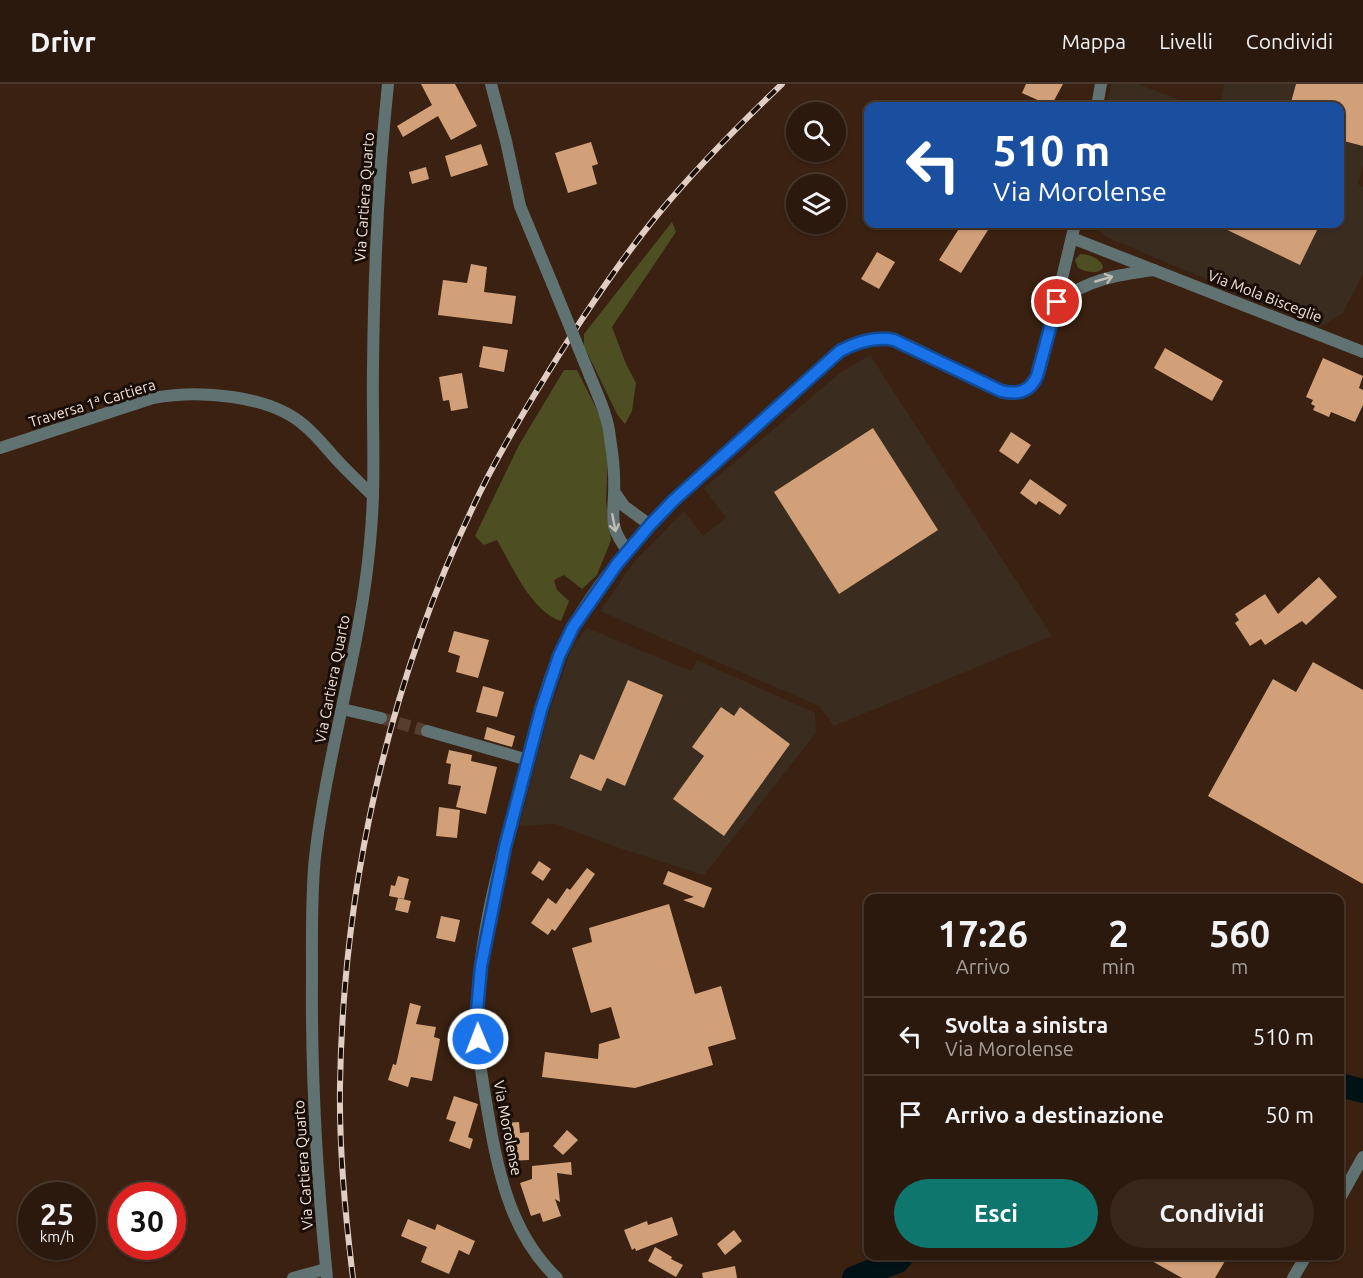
<!DOCTYPE html>
<html lang="it">
<head>
<meta charset="utf-8">
<style>
	:root { --surface:#2c190d; --page:#38261b; --text:#f1f3f6; --muted:#a6a09d; --line:#48382e; --accent:#0f766e }
	body { margin:0; font-family:Ubuntu,sans-serif; background:var(--page); color:var(--text); height:100vh; display:flex; flex-direction:column; font-size:22px; white-space:nowrap }
	* { box-sizing:border-box; margin:0 }
	p { font-size:20px; color:var(--muted) }
	.icon { flex:none; width:33px; height:33px; fill:none; stroke:currentColor; stroke-width:2; stroke-linecap:round; stroke-linejoin:round }
	.map { position:relative; flex:1; overflow:hidden }
	.drawer { position:absolute; left:864px; top:810px; width:480px; height:366px; display:flex; flex-direction:column; background:var(--surface); border-radius:12px; box-shadow:0 2px 4px #0004,0 0 0 2px var(--line) }
	.drawer>* { flex:none }
	.guide { position:absolute; left:864px; top:18px; width:480px; height:126px; border-radius:12px; box-shadow:0 2px 4px #0004,0 0 0 2px var(--line); background:#1a4fa0; color:#fff; overflow:hidden }
	.controls { position:absolute; left:786px; top:18px; display:grid; gap:12px }
	.controls a { display:grid; place-items:center; width:60px; height:60px; border-radius:50%; background:var(--surface); box-shadow:0 2px 4px #0004,0 0 0 2px var(--line); font-size:30px }
	.speed { position:absolute; left:18px; top:1098px; display:flex; gap:12px; font-size:30px; font-weight:700; text-align:center }
	.speed>* { display:grid; place-content:center; width:78px; height:78px; border-radius:50%; background:var(--surface); box-shadow:0 2px 4px #0004,0 0 0 2px var(--line); line-height:1 }
	.speed small { font-size:15px; font-weight:400 }
	.speed .limit { border:9px solid #d22; background:#fff; color:#111 }
	.pin { position:absolute; display:grid; place-items:center; width:51px; height:51px; color:#fff; margin:-26px; border:3px solid #fff; border-radius:50%; box-shadow:0 2px 6px #0007 }
	.me { position:absolute; width:66px; margin:-33px; rotate:359deg; stroke-linejoin:round; filter:drop-shadow(0 0 4px #0008) }
	.turn { display:flex; align-items:center; gap:21px; height:126px; padding:0 30px; font-size:27px }
	.turn .icon { width:78px; height:78px; stroke-width:2.5 }
	.turn b { display:block; font-size:42px; line-height:51px }
	.eta { display:flex; justify-content:space-evenly; align-items:center; height:102px; text-align:center }
	.eta b { font-size:36px; font-weight:700; line-height:42px }
	.button { display:flex; gap:12px; margin-top:auto; padding:12px 30px }
	.button a { flex:1; height:69px; border-radius:36px; background:var(--accent); color:#fff; font-size:24px; font-weight:700; line-height:69px; text-align:center }
	.button a+a { background:var(--page); color:var(--text) }
	ul { padding:0; list-style:none }
	li { display:flex; align-items:center; gap:18px; height:78px; padding:0 30px; border-top:2px solid var(--line) }
	li div { flex:1 }
	li b { display:block; font-size:22px }
	li em { font-style:normal }
	header { display:flex; align-items:center; gap:36px; box-sizing:border-box; height:84px; padding:0 30px; background:var(--surface); border-bottom:2px solid var(--line) }
	header strong { font-size:28px }
	nav { display:flex; gap:33px; margin-inline-start:auto; font-size:21px }
	.map>svg:first-child { display:block }
	.industrial { fill:#3b2c20 }
	.green { fill:#4d4f23 }
	.lines { fill:none; stroke-linecap:round; stroke-linejoin:round }
	.river { stroke:#001216; stroke-width:24 }
	.building { fill:#d1a079 }
	.minor-tunnel { stroke:#563e2f; stroke-width:12; stroke-dasharray:12 6; stroke-linecap:butt }
	.minor { stroke:#617273; stroke-width:12 }
	.tertiary { stroke:#617273; stroke-width:12 }
	.rail-casing { stroke:#e0cec4; stroke-width:6 }
	.rail { stroke:#190e07; stroke-width:4; stroke-dasharray:11; stroke-linecap:butt }
	.minor-bridge { stroke:#617273; stroke-width:12 }
	.oneway { stroke:#c1bbb5 }
	.route-casing { stroke:#114b97; stroke-width:15 }
	.route { stroke:#1a73e8; stroke-width:10 }
	.labels { text-anchor:middle; dominant-baseline:central; stroke-width:6; stroke-linejoin:round; paint-order:stroke }
	.street-label { font-size:15px; fill:#f4e3d9; stroke:#190e07 }
</style>
</head>
<body>
<header>
<strong>Drivr</strong>
<nav><a>Mappa</a><a>Livelli</a><a>Condividi</a></nav>
</header>
<div class="map">
<svg width="1363" height="1194" viewBox="0 0 1363 1194">
	<rect width="100%" height="100%" fill="#3a2111"/>
	<!-- industrial -->
	<g class="industrial">
		<polygon points="1111,0 1138,0 1195,22 1107,22"/>
		<polygon points="1224,0 1363,0 1363,81 1358,100 1363,103 1363,190 1343,229 1320,243 1106,153 1093,140 1340,140 1340,22 1220,22"/>
		<polygon points="870,271 1052,552 834,642 819,622 600,527 634,478 684,427 703,452 726,434 704,404 841,288"/>
		<polygon points="587,544 691,587 697,576 815,629 816,649 704,791 616,763 555,740 519,742 547,635 572,563"/>
	</g>
	<!-- green -->
	<g class="green">
		<polygon points="672,138 676,148 612,243 626,280 636,299 632,327 625,340 617,330 584,262 584,250"/>
		<path d="M1080 170C1089 170 1102 175 1103 184 1097 191 1086 188 1078 184L1075 176Z"/>
		<path d="M564 286H577L601 334 608 373 606 417 611 456 597 491 582 505 564 491 554 496 557 506 569 517 561 537C531 527 512 482 497 456L484 461 475 452 519 361Z"/>
	</g>
	<g class="lines">
		<!-- river -->
		<g class="river">
			<polyline points="1340,1001 1363,1007"/>
			<polyline points="854,1194 898,1177 902,1172"/>
		</g>
	</g>
	<!-- building -->
	<g class="building">
		<polygon points="421,0 455,0 477,42 451,56 438,32 403,53 397,42 432,21"/>
		<polygon points="1026,0 1063,0 1051,22 1022,9"/>
		<polygon points="1296,0 1363,0 1363,62 1340,56 1340,22 1290,22"/>
		<polygon points="591,58 598,80 592,82 597,100 568,109 555,69"/>
		<polygon points="481,60 488,81 451,93 445,72"/>
		<polygon points="426,83 429,95 412,100 409,88"/>
		<polygon points="962,140 978,140 988,146 961,189 939,176"/>
		<polygon points="1215,140 1320,140 1300,181"/>
		<polygon points="877,168 895,178 879,205 861,195"/>
		<polygon points="471,180 487,183 484,208 516,212 512,240 438,231 443,196 467,199"/>
		<polygon points="483,262 508,266 504,288 479,283"/>
		<polygon points="1165,264 1223,297 1212,317 1154,284"/>
		<polygon points="1323,274 1363,292 1359,304 1363,306 1363,321 1355,338 1331,328 1329,333 1313,326 1315,322 1311,320 1313,316 1306,313"/>
		<polygon points="462,289 468,324 451,327 449,316 443,317 439,293"/>
		<polygon points="873,344 938,446 839,510 774,408"/>
		<polygon points="1011,348 1031,361 1018,380 999,367"/>
		<polygon points="1030,395 1067,421 1060,431 1039,417 1036,421 1020,409"/>
		<polygon points="1319,493 1337,513 1306,541 1302,537 1265,561 1261,555 1250,562 1235,539 1239,536 1235,530 1265,510 1278,530"/>
		<polygon points="454,547 489,556 478,594 456,588 460,572 448,568"/>
		<polygon points="1313,578 1363,606 1363,800 1208,712 1273,595 1296,608"/>
		<polygon points="628,596 663,611 625,702 607,694 601,707 570,694 580,670 594,676"/>
		<polygon points="483,602 504,608 497,633 476,628"/>
		<polygon points="721,623 734,632 740,623 790,660 724,752 673,715 704,672 692,663"/>
		<polygon points="487,643 515,652 512,663 484,655"/>
		<polygon points="449,666 472,671 471,677 497,683 486,730 456,723 461,702 448,700 451,680 446,679"/>
		<polygon points="439,723 460,726 457,754 436,752"/>
		<polygon points="539,777 551,785 543,797 531,789"/>
		<polygon points="587,784 595,790 555,847 552,845 548,851 531,839 548,814 556,820 567,804 570,806"/>
		<polygon points="668,787 712,804 704,824 683,816 694,813 663,800"/>
		<polygon points="398,792 409,795 404,815 389,812 391,801 395,802"/>
		<polygon points="398,814 411,817 408,829 395,826"/>
		<polygon points="669,820 695,910 721,902 736,955 708,963 713,981 635,1004 542,993 545,968 598,975 599,960 620,954 611,923 591,929 572,864 592,858 589,844"/>
		<polygon points="441,832 460,836 455,858 436,854"/>
		<polygon points="410,919 421,922 416,940 436,943 434,953 440,955 432,997 411,993 408,1003 388,996 393,980 396,981"/>
		<polygon points="454,1012 478,1020 468,1053 473,1055 470,1065 449,1057 456,1038 446,1035"/>
		<polygon points="519,1038 520,1049 529,1048 529,1076 506,1077 505,1039"/>
		<polygon points="567,1046 578,1056 563,1071 553,1062"/>
		<polygon points="571,1078 572,1091 557,1089 560,1118 555,1115 561,1132 543,1138 540,1129 531,1132 520,1099 532,1095 532,1082"/>
		<polygon points="672,1133 678,1151 636,1167 635,1164 632,1166 624,1146 647,1137 648,1141"/>
		<polygon points="408,1135 435,1146 437,1140 475,1157 469,1171 459,1166 449,1190 421,1178 427,1163 401,1152"/>
		<polygon points="734,1146 742,1157 725,1171 717,1160"/>
		<polygon points="655,1163 672,1173 671,1175 683,1181 676,1193 648,1177"/>
		<polygon points="1143,1172 1228,1172 1215,1194 1182,1194"/>
		<polygon points="735,1182 737,1194 703,1194 702,1189"/>
	</g>
	<g class="lines">
		<!-- minor-tunnel -->
		<polyline class="minor-tunnel" points="381,634 427,647"/>
		<!-- minor -->
		<g class="minor">
			<polyline points="491,0 506,57 520,122 552,199"/>
			<polyline points="1097,22 1101,0"/>
			<polyline points="1072,154 1363,268"/>
			<path d="M1057 218C1090 195 1116 191 1154 186"/>
			<path d="M590 292C598 312 608 332 610 354 613 372 615 392 614 410 613 436 610 445 628 467"/>
			<path d="M0 364 153 314C198 306 269 310 305 342 317 352 326 364 337 376 348 388 361 400 373 412"/>
			<polyline points="615,409 624,422 650,441"/>
			<polyline points="342,625 381,634"/>
			<polyline points="427,647 528,676"/>
			<polyline points="293,1194 326,1185"/>
			<path d="M557 1194C517 1156 502 1105 492 1052 485 1011 476 968 477 926 479 846 503 766 524 690 536 646 545 597 566 556 589 508 636 454 674 416L840 267C855 259 871 253 888 255 921 259 996 319 1023 307 1033 303 1036 295 1040 286L1075 140"/>
		</g>
		<!-- tertiary -->
		<g class="tertiary">
			<polyline points="1340,1114 1363,1073"/>
			<path d="M327 1194C317 1094 311 994 312 893 312 853 311 812 315 773 327 667 361 564 370 458 376 400 372 341 373 283 374 188 378 94 388 0"/>
			<polyline points="1293,1194 1306,1172"/>
		</g>
		<!-- rail casing -->
		<g class="rail-casing">
			<path id="rail" d="M353 1194C345 1130 339 1066 340 1002 343 804 387 605 472 425 494 377 521 332 549 287 583 232 618 179 659 129 697 83 739 41 782 0"/>
		</g>
		<!-- rail -->
		<use href="#rail" class="rail"/>
		<!-- minor-bridge -->
		<polyline class="minor-bridge" points="552,199 590,292"/>
	</g>
	<!-- one-way arrows -->
	<defs><path id="oneway-shaft" d="M-6 0H5M1.5-3L5.5 0L1.5 3" fill="none" stroke-width="1.6" stroke-linecap="round" stroke-linejoin="round" transform="scale(1.5)"/></defs>
	<g class="oneway">
		<use href="#oneway-shaft" transform="translate(1104 195) rotate(-16)"/>
		<use href="#oneway-shaft" transform="translate(614 439) rotate(79)"/>
	</g>
	<g class="lines">
		<!-- route casing -->
		<g class="route-casing">
			<path id="route" d="M478 955 477 927 481 882 505 763 541 626 559 572 573 543 617 480 650 441 674 416 840 267C857 258 875 252 894 256L1001 307C1017 311 1030 308 1037 292L1057 218"/>
		</g>
		<!-- route -->
		<use href="#route" class="route"/>
	</g>
	<g class="labels">
		<!-- street labels -->
		<g class="street-label">
			<text transform="translate(364 113) rotate(-86)">Via Cartiera Quarto</text>
			<text transform="translate(1265 212) rotate(21)">Via Mola Bisceglie</text>
			<text transform="translate(92 319) rotate(-17)">Traversa 1ª Cartiera</text>
			<text transform="translate(332 595) rotate(-79)">Via Cartiera Quarto</text>
			<text transform="translate(508 1044) rotate(79)">Via Morolense</text>
			<text transform="translate(303 1081) rotate(-94)">Via Cartiera Quarto</text>
		</g>
	</g>
</svg>
<div class="controls">
<a><svg class="icon" aria-label="search" viewBox="0 0 24 24"><circle cx="10" cy="10" r="6"/><path d="M15 15l6 6"/></svg></a>
<a><svg class="icon" aria-label="layers" viewBox="0 0 24 24"><path d="M12 4l9 5-9 5-9-5zM3 14l9 5 9-5"/></svg></a>
</div>
<div class="speed"><div>25<small>km/h</small></div><div class="limit">30</div></div>
<div class="pin" style="left:1057px;top:218px;background:#d93025"><svg class="icon" aria-label="arrive" viewBox="0 0 24 24"><path d="M6 21V4h12l-3 4 3 4H6"/></svg></div>
<svg class="me" style="left:478px;top:955px" viewBox="-20 -20 40 40"><circle r="17" fill="#1a73e8" stroke="#fff" stroke-width="3"/><path d="M0-11L8 9 0 5-8 9z" fill="#fff"/></svg>
<div class="guide">
<div class="turn"><svg class="icon" aria-label="left" viewBox="0 0 24 24"><path d="M17 20v-9H6M10 6l-5 5 5 5"/></svg><div><b>510 m</b>Via Morolense</div></div>
</div>
<section class="drawer">
<div class="eta">
<div><b>17:26</b><p>Arrivo</p></div>
<div><b>2</b><p>min</p></div>
<div><b>560</b><p>m</p></div>
</div>
<ul>
<li><svg class="icon" aria-label="left" viewBox="0 0 24 24"><path d="M17 20v-9H6M10 6l-5 5 5 5"/></svg><div><b>Svolta a sinistra</b><p>Via Morolense</p></div><em>510 m</em></li>
<li><svg class="icon" aria-label="arrive" viewBox="0 0 24 24"><path d="M6 21V4h12l-3 4 3 4H6"/></svg><div><b>Arrivo a destinazione</b></div><em>50 m</em></li>
</ul>
<div class="button"><a>Esci</a><a>Condividi</a></div>
</section>
</div>
</body>
</html>
